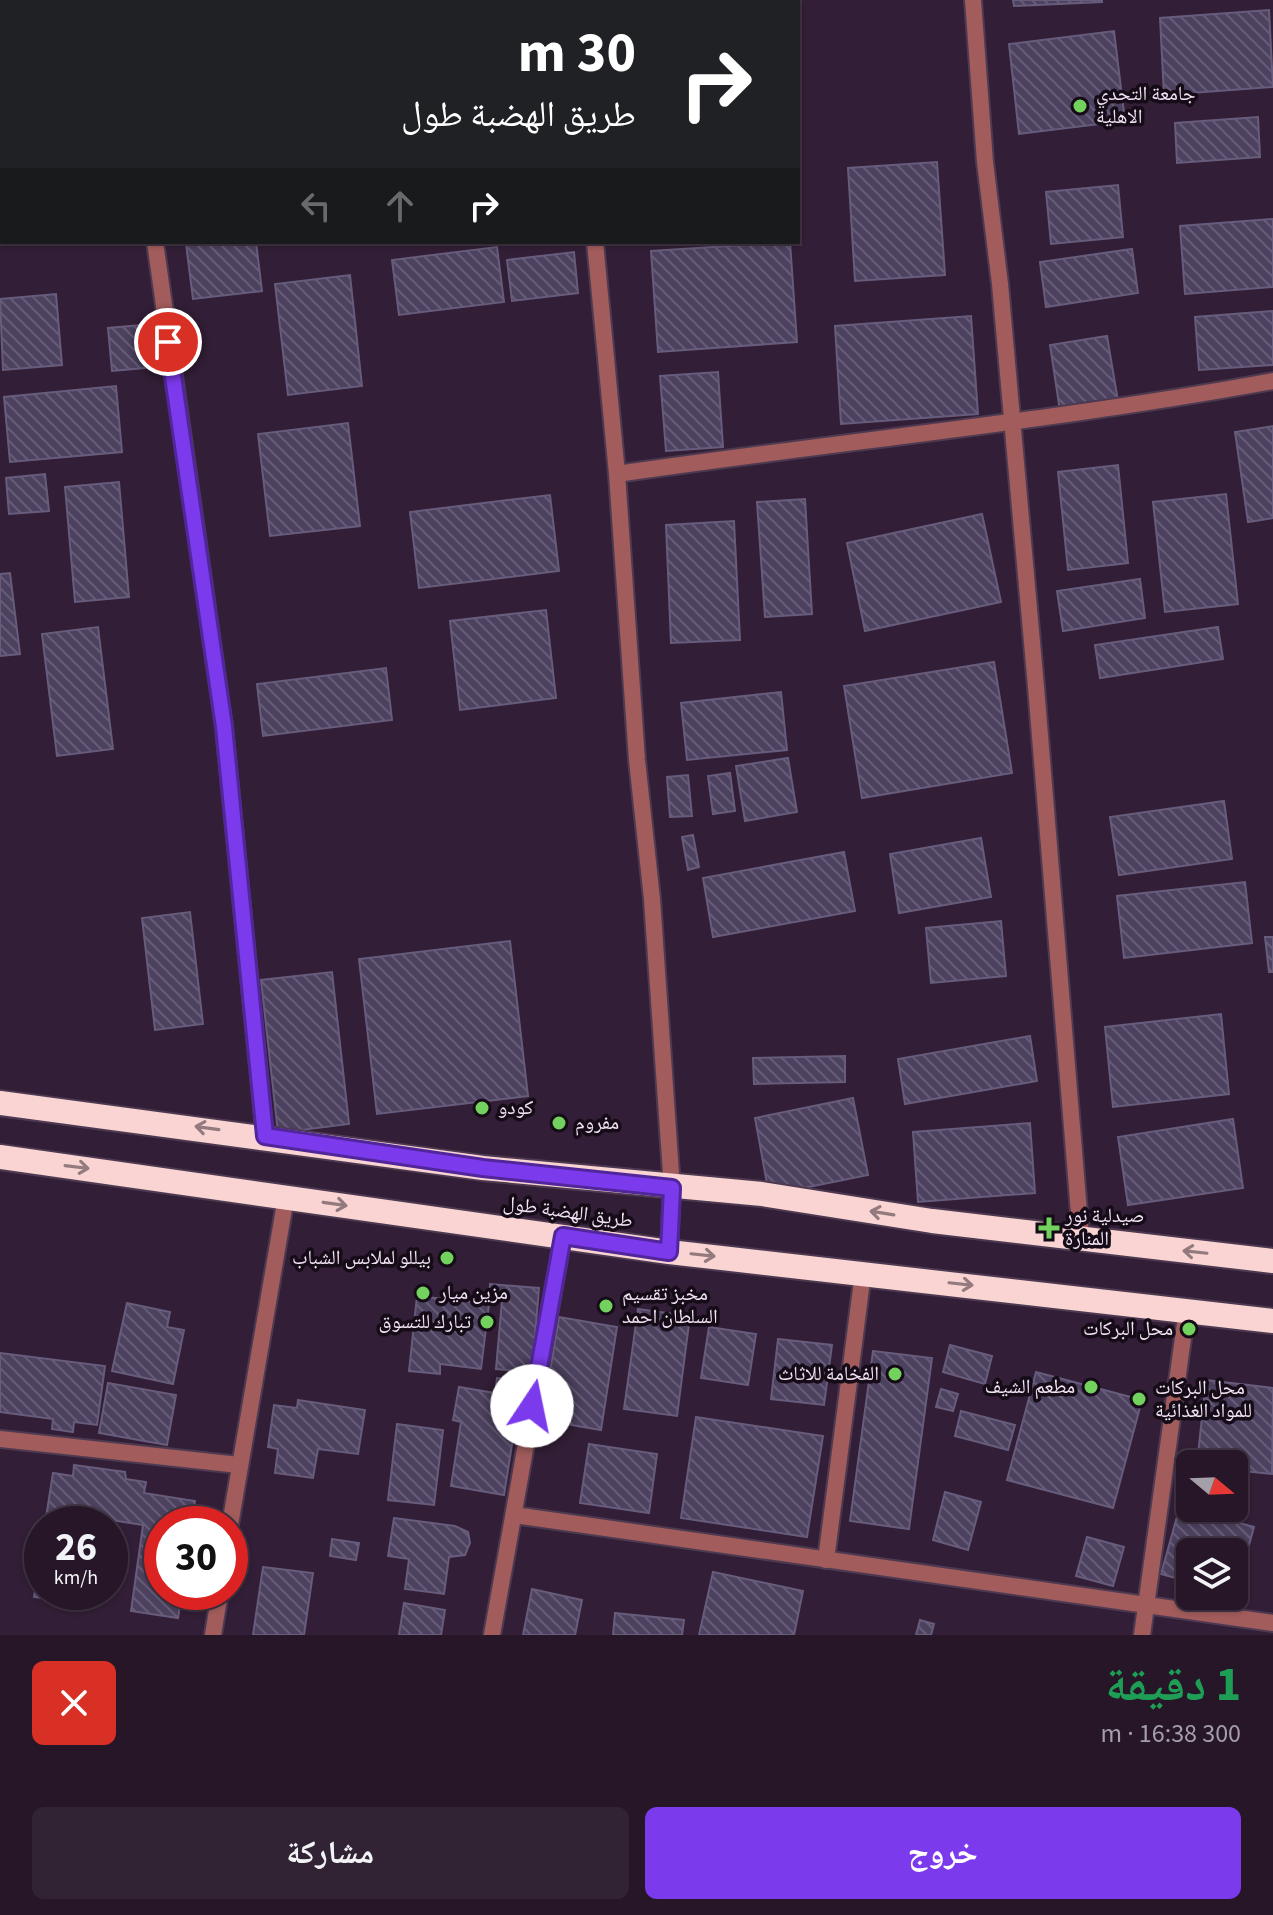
<!DOCTYPE html>
<html lang="ar">
<head>
<meta charset="utf-8">
<style>
	:root { --surface:#261628; --page:#322334; --text:#f1f3f6; --muted:#a49fa8; --line:#423545; --accent:#7c3aed }
	body { margin:0; font-family:"Source Sans 3","Noto Naskh Arabic",sans-serif; background:var(--page); color:var(--text); direction:rtl; height:100vh; display:flex; flex-direction:column; font-size:30px; white-space:nowrap }
	* { box-sizing:border-box; margin:0 }
	p { font-size:26px; color:var(--muted) }
	.icon { flex:none; width:44px; height:44px; fill:none; stroke:currentColor; stroke-width:2; stroke-linecap:round; stroke-linejoin:round }
	.map { position:relative; height:1635px; overflow:hidden; direction:ltr }
	.sheet { display:flex; flex-direction:column; background:var(--surface); flex:1 }
	.sheet>* { flex:none }
	.top-card { position:absolute; left:0px; top:0px; width:800px; height:244px; box-shadow:0 2px 6px #0004,0 0 0 2px var(--line); direction:rtl; background:#202124; color:#fff; overflow:hidden }
	.needle { width:52px; rotate:109deg }
	.fabs { position:absolute; left:1176px; top:1450px; display:grid; gap:16px }
	.fabs a { display:grid; place-items:center; width:72px; height:72px; border-radius:12px; background:var(--surface); box-shadow:0 2px 6px #0004,0 0 0 2px var(--line); font-size:40px }
	.speed { position:absolute; left:24px; top:1506px; display:flex; gap:16px; font-size:40px; font-weight:700; text-align:center }
	.speed>* { display:grid; place-content:center; width:104px; height:104px; border-radius:50%; background:var(--surface); box-shadow:0 2px 6px #0004,0 0 0 2px var(--line); line-height:1 }
	.speed small { font-size:20px; font-weight:400 }
	.speed .limit { border:12px solid #d22; background:#fff; color:#111 }
	.pin { position:absolute; display:grid; place-items:center; width:68px; height:68px; color:#fff; margin:-34px; border:4px solid #fff; border-radius:50%; box-shadow:0 2px 8px #0007 }
	.me { position:absolute; width:88px; margin:-44px; rotate:11deg; stroke-linejoin:round; filter:drop-shadow(0 0 6px #0008) }
	.turn { display:flex; align-items:center; gap:28px; height:168px; padding:0 32px; font-size:36px }
	.turn .icon { width:104px; height:104px; stroke-width:2.5 }
	.turn b { display:block; font-size:56px; line-height:68px }
	.lanes { display:flex; align-items:center; height:76px; padding:0 32px; background:#0003; justify-content:center; gap:40px; direction:ltr }
	.lanes .off { opacity:.35 }
	.round { display:grid; place-items:center; flex:none; width:84px; height:84px; border-radius:12px; background:var(--page) }
	.summary { display:flex; align-items:center; justify-content:space-between; height:136px; padding:0 32px }
	h1 { font-size:48px; font-weight:700; line-height:60px; color:#1e9e55 }
	.primary-button { display:flex; gap:16px; margin-top:auto; padding:16px 32px }
	.primary-button a { flex:1; height:92px; border-radius:12px; background:var(--accent); color:#fff; font-size:32px; font-weight:700; line-height:92px; text-align:center }
	.primary-button a+a { background:var(--page); color:var(--text) }
	.map>svg:first-child { display:block }
	.building { fill:url(#building-back-hatch); stroke:#675c7c; stroke-width:2 }
	.lines { fill:none; stroke-linecap:round; stroke-linejoin:round }
	.street-casing { stroke:#4d3a51; stroke-width:20 }
	.highway-casing { stroke:#4d3a51; stroke-width:28 }
	.street { stroke:#a25c5c; stroke-width:16 }
	.highway { stroke:#f9d4d3; stroke-width:24 }
	.oneway { stroke:#927a7e }
	.route-casing { stroke:#51269a; stroke-width:20 }
	.route { stroke:#7c3aed; stroke-width:14 }
	.poi-dot { fill:#73d25d; stroke:#150c17; stroke-width:3 }
	.labels { text-anchor:middle; dominant-baseline:central; stroke-width:7; stroke-linejoin:round; paint-order:stroke }
	.poi-label { font-size:20px; fill:#f1e3f4; stroke:#150c17; text-anchor:start }
	.street-label { font-size:20px; fill:#f1e3f4; stroke:#150c17 }
</style>
</head>
<body>
<div class="map">
<svg width="1273" height="1635" viewBox="0 0 1273 1635">
	<defs>
		<pattern id="building-back-hatch" width="6" height="6" patternUnits="userSpaceOnUse" patternTransform="scale(2)"><rect width="6" height="6" fill="#4c415f"/><path d="M-1 5l2 2M0 0l6 6M5-1l2 2" fill="none" stroke="#665c77"/></pattern>
	</defs>
	<rect width="100%" height="100%" fill="#321e36"/>
	<!-- building -->
	<g class="building">
		<rect x="228" y="0" width="94" height="2"/>
		<rect x="351" y="0" width="117" height="2"/>
		<rect x="666" y="0" width="100" height="2"/>
		<polygon points="1013,0 1102,0 1102,2 1014,6"/>
		<polygon points="1269,10 1273,87 1164,95 1160,18"/>
		<polygon points="1114,31 1125,121 1019,134 1009,44"/>
		<polygon points="1258,117 1260,157 1177,163 1175,123"/>
		<polygon points="937,162 945,275 855,281 848,168"/>
		<polygon points="1118,185 1123,237 1051,244 1046,192"/>
		<polygon points="1273,219 1273,287 1185,294 1180,226"/>
		<polygon points="203,242 256,242 262,291 193,299 186,244"/>
		<polygon points="790,242 797,342 658,352 651,251"/>
		<polygon points="497,247 504,302 399,315 392,260"/>
		<polygon points="1132,249 1138,293 1046,307 1040,262"/>
		<polygon points="574,252 578,293 512,301 507,260"/>
		<polygon points="350,275 362,386 288,395 275,284"/>
		<polygon points="56,294 62,365 3,370 0,299"/>
		<polygon points="1273,311 1273,365 1199,370 1195,317"/>
		<polygon points="971,316 978,414 841,424 835,326"/>
		<polygon points="152,324 156,367 112,371 108,328"/>
		<polygon points="1107,336 1118,401 1060,411 1050,345"/>
		<polygon points="718,372 723,447 666,451 660,376"/>
		<polygon points="116,386 122,452 10,462 4,397"/>
		<polygon points="348,423 360,526 270,536 258,434"/>
		<polygon points="1273,426 1273,518 1248,522 1235,432"/>
		<polygon points="1118,465 1128,563 1068,570 1058,472"/>
		<polygon points="45,474 49,511 9,514 6,478"/>
		<polygon points="119,482 129,597 75,602 65,487"/>
		<polygon points="1226,494 1238,604 1165,612 1153,502"/>
		<polygon points="550,495 559,571 419,588 410,512"/>
		<polygon points="805,499 812,614 765,617 757,502"/>
		<polygon points="982,514 1001,602 865,631 847,543"/>
		<polygon points="734,521 740,640 671,643 666,525"/>
		<polygon points="10,573 20,654 0,656 0,574"/>
		<polygon points="1140,579 1145,618 1063,631 1057,591"/>
		<polygon points="546,610 556,698 460,710 450,621"/>
		<polygon points="98,627 113,749 57,756 42,634"/>
		<polygon points="1218,627 1223,659 1100,678 1095,645"/>
		<polygon points="994,662 1012,773 862,798 844,686"/>
		<polygon points="386,668 392,720 263,736 257,684"/>
		<polygon points="781,692 787,750 687,760 681,703"/>
		<polygon points="788,758 797,812 745,821 736,766"/>
		<polygon points="730,773 735,811 713,814 708,776"/>
		<polygon points="688,775 692,816 670,817 667,777"/>
		<polygon points="1224,801 1232,859 1119,875 1110,817"/>
		<polygon points="693,835 699,867 688,870 682,837"/>
		<polygon points="981,838 991,897 899,913 890,854"/>
		<polygon points="844,852 855,911 713,937 703,878"/>
		<polygon points="1245,882 1252,943 1124,958 1117,896"/>
		<polygon points="190,912 203,1024 155,1030 142,918"/>
		<polygon points="1001,921 1006,976 931,983 926,928"/>
		<polygon points="1265,937 1273,937 1273,972 1269,972"/>
		<polygon points="510,941 528,1096 377,1114 359,959"/>
		<polygon points="332,972 349,1124 278,1133 261,980"/>
		<polygon points="1221,1014 1229,1094 1113,1107 1105,1027"/>
		<polygon points="1030,1036 1037,1081 905,1104 898,1059"/>
		<polygon points="845,1056 845,1082 754,1084 753,1058"/>
		<polygon points="853,1098 868,1175 769,1195 755,1118"/>
		<polygon points="1233,1119 1243,1188 1128,1205 1118,1137"/>
		<polygon points="1030,1123 1035,1193 918,1202 913,1132"/>
		<polygon points="490,1284 539,1288 532,1372 496,1369 502,1300 489,1299"/>
		<polygon points="417,1296 489,1304 481,1369 440,1364 440,1374 409,1371"/>
		<polygon points="127,1303 170,1312 167,1327 184,1330 173,1384 112,1371"/>
		<polygon points="638,1309 690,1316 677,1416 624,1409"/>
		<polygon points="559,1317 617,1327 601,1430 542,1420"/>
		<polygon points="709,1327 756,1334 748,1385 701,1378"/>
		<polygon points="778,1339 832,1345 824,1405 771,1399"/>
		<polygon points="950,1345 992,1356 985,1384 943,1372"/>
		<polygon points="873,1351 932,1358 909,1529 850,1521"/>
		<polygon points="0,1353 105,1366 97,1425 74,1422 73,1432 52,1429 53,1419 0,1412"/>
		<polygon points="1036,1372 1142,1400 1113,1508 1007,1480"/>
		<polygon points="497,1378 522,1381 504,1495 451,1486 461,1422 453,1420 459,1387 495,1393"/>
		<polygon points="1206,1380 1273,1388 1272,1474 1234,1470 1234,1464 1197,1464"/>
		<polygon points="108,1383 176,1395 167,1445 99,1433"/>
		<polygon points="941,1389 958,1394 953,1411 936,1407"/>
		<polygon points="298,1400 365,1410 358,1454 318,1449 313,1478 275,1473 278,1449 268,1447 274,1405 297,1408"/>
		<polygon points="961,1411 1015,1425 1008,1450 955,1436"/>
		<polygon points="696,1417 823,1436 807,1537 681,1518"/>
		<polygon points="397,1424 443,1430 434,1505 388,1500"/>
		<polygon points="589,1444 657,1454 649,1513 580,1503"/>
		<polygon points="74,1465 125,1472 126,1479 146,1482 144,1493 195,1501 191,1524 162,1524 162,1592 182,1592 178,1618 131,1611 143,1525 92,1517 91,1524 45,1524 53,1473 73,1476"/>
		<polygon points="945,1492 981,1502 968,1550 933,1540"/>
		<polygon points="1180,1506 1254,1527 1235,1595 1234,1552 1190,1552 1190,1582 1161,1574"/>
		<polygon points="394,1518 455,1526 468,1532 470,1543 465,1555 449,1557 444,1594 405,1589 409,1559 388,1556"/>
		<polygon points="1087,1537 1124,1547 1113,1586 1076,1576"/>
		<polygon points="332,1539 359,1543 356,1560 330,1556"/>
		<polygon points="42,1546 42,1592 81,1592 79,1603 34,1597"/>
		<polygon points="263,1567 313,1573 304,1635 253,1635"/>
		<polygon points="713,1572 803,1591 794,1635 699,1635"/>
		<polygon points="532,1589 582,1600 575,1635 523,1635"/>
		<polygon points="404,1603 445,1610 441,1635 399,1635"/>
		<polygon points="615,1613 684,1620 682,1635 613,1635"/>
		<polygon points="920,1620 934,1624 931,1635 916,1635"/>
	</g>
	<g class="lines">
		<!-- street casing -->
		<g class="street-casing">
			<g id="street">
				<polyline points="123,0 123,2"/>
				<polyline points="572,0 572,2"/>
				<polyline points="973,0 985,162 1000,284 1036,687 1081,1237"/>
				<polyline points="155,242 224,727 265,1136"/>
				<polyline points="595,242 617,474 637,760 652,899 672,1188 669,1252"/>
				<path d="M617 474C836 442 1056 421 1273 381"/>
				<polyline points="0,1439 239,1465"/>
				<polyline points="514,1515 1273,1623"/>
				<polyline points="230,1525 286,1197"/>
				<polyline points="826,1560 863,1273"/>
				<polyline points="213,1635 220,1592"/>
				<polyline points="492,1635 563,1236"/>
				<polyline points="1142,1635 1187,1309"/>
			</g>
		</g>
		<!-- highway casing -->
		<g class="highway-casing">
			<g id="highway">
				<polyline points="0,1103 483,1168 762,1194 932,1221 1273,1261"/>
				<polyline points="0,1157 669,1252 1273,1321"/>
			</g>
		</g>
		<!-- street -->
		<use href="#street" class="street"/>
		<!-- highway -->
		<use href="#highway" class="highway"/>
	</g>
	<!-- one-way arrows -->
	<defs><path id="oneway-shaft" d="M-6 0H5M1.5-3L5.5 0L1.5 3" fill="none" stroke-width="1.6" stroke-linecap="round" stroke-linejoin="round" transform="scale(2)"/></defs>
	<g class="oneway">
		<use href="#oneway-shaft" transform="translate(207 1128) rotate(-172)"/>
		<use href="#oneway-shaft" transform="translate(77 1167) rotate(7)"/>
		<use href="#oneway-shaft" transform="translate(335 1204) rotate(8)"/>
		<use href="#oneway-shaft" transform="translate(882 1213) rotate(-171)"/>
		<use href="#oneway-shaft" transform="translate(1195 1252) rotate(-174)"/>
		<use href="#oneway-shaft" transform="translate(703 1255) rotate(6)"/>
		<use href="#oneway-shaft" transform="translate(961 1284) rotate(6)"/>
	</g>
	<g class="lines">
		<!-- route casing -->
		<g class="route-casing">
			<polyline id="route" points="168,342 224,727 265,1136 483,1168 672,1188 669,1252 563,1236 532,1406"/>
		</g>
		<!-- route -->
		<use href="#route" class="route"/>
	</g>
	<!-- markers -->
	<g class="poi-dot">
		<circle cx="1080" cy="106" r="8"/>
		<circle cx="482" cy="1108" r="8"/>
		<circle cx="559" cy="1123" r="8"/>
		<path d="M1045 1216h8v8h8v8h-8v8h-8v-8h-8v-8h8z"/>
		<circle cx="447" cy="1258" r="8"/>
		<circle cx="423" cy="1293" r="8"/>
		<circle cx="606" cy="1306" r="8"/>
		<circle cx="487" cy="1322" r="8"/>
		<circle cx="1189" cy="1329" r="8"/>
		<circle cx="895" cy="1374" r="8"/>
		<circle cx="1091" cy="1387" r="8"/>
		<circle cx="1139" cy="1399" r="8"/>
	</g>
	<g class="labels">
		<!-- poi labels -->
		<g class="poi-label">
			<text x="1096" y="94">جامعة التحدي<tspan x="1096" dy="23">الاهلية</tspan></text>
			<text x="498" y="1108">كودو</text>
			<text x="575" y="1123">مفروم</text>
			<text x="1065" y="1216">صيدلية نور<tspan x="1065" dy="23">المنارة</tspan></text>
			<text x="431" y="1258" text-anchor="end">بيللو لملابس الشباب</text>
			<text x="439" y="1293">مزين ميار</text>
			<text x="622" y="1294">مخبز تقسيم<tspan x="622" dy="23">السلطان احمد</tspan></text>
			<text x="471" y="1322" text-anchor="end">تبارك للتسوق</text>
			<text x="1173" y="1329" text-anchor="end">محل البركات</text>
			<text x="879" y="1374" text-anchor="end">الفخامة للاثاث</text>
			<text x="1075" y="1387" text-anchor="end">مطعم الشيف</text>
			<text x="1155" y="1388">محل البركات<tspan x="1155" dy="23">للمواد الغذائية</tspan></text>
		</g>
		<!-- street labels -->
		<g class="street-label">
			<text transform="translate(568 1212) rotate(8)">طريق الهضبة طول</text>
		</g>
	</g>
</svg>
<div class="fabs">
<a><svg class="needle" viewBox="-14 -14 28 28"><path d="M0-13l5 13h-10z" fill="#e53935"/><path d="M0 13l5-13h-10z" fill="#a49fa8"/></svg></a>
<a><svg class="icon" aria-label="layers" viewBox="0 0 24 24"><path d="M12 4l9 5-9 5-9-5zM3 14l9 5 9-5"/></svg></a>
</div>
<div class="speed"><div>26<small>km/h</small></div><div class="limit">30</div></div>
<div class="pin" style="left:168px;top:342px;background:#d93025"><svg class="icon" aria-label="arrive" viewBox="0 0 24 24"><path d="M6 21V4h12l-3 4 3 4H6"/></svg></div>
<svg class="me" style="left:532px;top:1406px" viewBox="-20 -20 40 40"><circle r="19" fill="#fff"/><path d="M0-13L10 11 0 6-10 11z" fill="#7c3aed"/></svg>
<div class="top-card">
<div class="turn"><svg class="icon" aria-label="right" viewBox="0 0 24 24"><path d="M7 20v-9h11M14 6l5 5-5 5"/></svg><div><b>30 m</b>طريق الهضبة طول</div></div>
<div class="lanes"><svg class="icon off" aria-label="left" viewBox="0 0 24 24"><path d="M17 20v-9H6M10 6l-5 5 5 5"/></svg><svg class="icon off" aria-label="ahead" viewBox="0 0 24 24"><path d="M12 20V5M6 11l6-6 6 6"/></svg><svg class="icon" aria-label="right" viewBox="0 0 24 24"><path d="M7 20v-9h11M14 6l5 5-5 5"/></svg></div>
</div>
</div>
<section class="sheet">
<div class="summary"><div><h1>1 دقيقة</h1><p>300 m · 16:38</p></div><a class="round" style="background:#d93025;color:#fff"><svg class="icon" aria-label="close" viewBox="0 0 24 24"><path d="M6 6l12 12M18 6L6 18"/></svg></a></div>
<div class="primary-button"><a>خروج</a><a>مشاركة</a></div>
</section>
</body>
</html>
